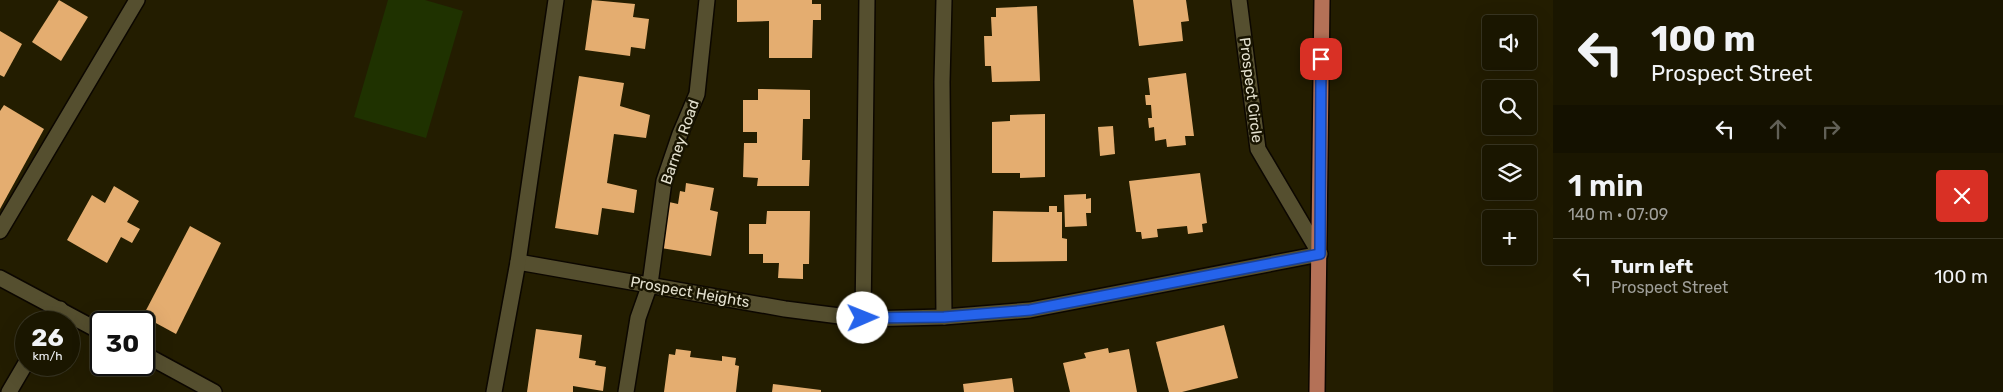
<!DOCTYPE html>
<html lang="en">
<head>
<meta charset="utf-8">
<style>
	:root { --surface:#1a1600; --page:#27230f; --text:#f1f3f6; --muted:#9f9f99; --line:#383522 }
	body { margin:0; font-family:Rubik,sans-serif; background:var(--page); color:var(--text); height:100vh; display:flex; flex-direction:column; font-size:19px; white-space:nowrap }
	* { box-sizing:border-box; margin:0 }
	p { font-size:16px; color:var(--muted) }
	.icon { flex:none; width:28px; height:28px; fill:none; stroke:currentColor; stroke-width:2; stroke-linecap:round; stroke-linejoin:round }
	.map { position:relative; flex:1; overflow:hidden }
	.drawer { display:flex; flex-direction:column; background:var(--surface); width:450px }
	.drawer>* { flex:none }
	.guide { background:#1a1600; color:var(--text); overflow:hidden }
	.tools { position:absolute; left:1482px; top:15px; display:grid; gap:10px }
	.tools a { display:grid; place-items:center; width:55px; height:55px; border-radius:5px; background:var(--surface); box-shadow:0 5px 20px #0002,0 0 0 1px var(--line); font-size:25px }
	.speed { position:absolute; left:15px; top:311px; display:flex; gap:10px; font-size:25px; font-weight:700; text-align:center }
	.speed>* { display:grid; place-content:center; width:65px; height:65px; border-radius:50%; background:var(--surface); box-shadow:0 5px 20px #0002,0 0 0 1px var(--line); line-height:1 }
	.speed small { font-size:12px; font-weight:400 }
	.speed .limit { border:2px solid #111; border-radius:8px; background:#fff; color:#111 }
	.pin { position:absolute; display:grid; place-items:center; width:42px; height:42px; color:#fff; margin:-21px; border-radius:10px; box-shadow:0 2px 8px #0006 }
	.me { position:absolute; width:55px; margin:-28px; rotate:89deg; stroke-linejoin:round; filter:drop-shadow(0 0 4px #0008) }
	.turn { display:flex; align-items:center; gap:18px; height:105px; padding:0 15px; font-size:22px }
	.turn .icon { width:65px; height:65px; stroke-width:2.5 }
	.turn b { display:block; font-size:35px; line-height:42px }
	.lanes { display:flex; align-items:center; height:48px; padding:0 15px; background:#0003; justify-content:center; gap:25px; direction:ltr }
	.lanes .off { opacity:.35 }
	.round { display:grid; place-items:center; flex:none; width:52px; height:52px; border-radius:5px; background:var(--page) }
	.summary { display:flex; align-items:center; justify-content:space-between; height:85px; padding:0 15px }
	h1 { font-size:30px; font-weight:600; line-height:38px }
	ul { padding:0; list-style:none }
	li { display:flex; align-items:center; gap:15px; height:75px; padding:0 15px; border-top:1px solid var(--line) }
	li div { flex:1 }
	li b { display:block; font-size:19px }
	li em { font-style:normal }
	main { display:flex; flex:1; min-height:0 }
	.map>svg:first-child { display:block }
	.green { fill:#1f3200 }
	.building { fill:#e4ad70 }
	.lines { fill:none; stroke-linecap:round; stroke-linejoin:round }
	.minor-casing { stroke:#0c0700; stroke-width:18 }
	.major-casing { stroke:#0c0700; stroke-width:18 }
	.minor { stroke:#554f2f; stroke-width:15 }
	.major { stroke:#b47157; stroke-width:15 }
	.route-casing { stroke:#184099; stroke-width:12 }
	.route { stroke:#2563eb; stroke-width:9 }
	.labels { text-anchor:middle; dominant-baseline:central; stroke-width:5; stroke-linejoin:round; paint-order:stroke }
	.street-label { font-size:15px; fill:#e5e2d0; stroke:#181400 }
</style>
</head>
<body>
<main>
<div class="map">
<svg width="1553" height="392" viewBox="0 0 1553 392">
	<rect width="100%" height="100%" fill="#231d00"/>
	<!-- green -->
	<polygon class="green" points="388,0 425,0 463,11 426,138 354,117"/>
	<!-- building -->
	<g class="building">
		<polygon points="59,0 88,17 61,61 32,42"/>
		<polygon points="592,0 635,4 633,17 649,19 645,49 631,47 630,56 585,50"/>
		<polygon points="737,0 812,0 812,4 821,4 821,20 813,20 812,58 769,58 769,21 737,22"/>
		<polygon points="1133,0 1186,0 1189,21 1181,22 1183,41 1139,46"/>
		<polygon points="1037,6 1040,81 992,82 991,66 985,66 984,36 992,36 991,17 996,17 996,8"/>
		<polygon points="0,31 22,44 4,77 0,75"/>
		<polygon points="1186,73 1194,136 1185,136 1186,145 1167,147 1166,139 1155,141 1154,127 1149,128 1148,118 1152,118 1151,105 1146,105 1145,95 1150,95 1148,78"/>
		<polygon points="579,76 624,83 620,106 650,115 646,138 614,134 607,183 637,190 634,213 602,208 598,235 555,228"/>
		<polygon points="758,89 810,90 810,119 803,119 802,160 810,160 809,186 757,186 758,178 743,177 744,143 757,143 757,132 743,132 743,100 758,100"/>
		<polygon points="4,105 44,129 0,209 0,111"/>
		<polygon points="1045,114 1045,177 1020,178 1020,173 992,173 992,122 1010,121 1010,115"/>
		<polygon points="1113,126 1115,154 1100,156 1098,127"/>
		<polygon points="1200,173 1207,223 1202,224 1203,232 1188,234 1187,226 1157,229 1158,237 1142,239 1141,232 1136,232 1129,181"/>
		<polygon points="686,183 714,188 710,210 718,212 711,256 661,248 669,202 678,204 680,191 685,192"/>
		<polygon points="114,186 139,201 127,222 140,229 132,243 121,237 107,263 67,240 92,195 105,203"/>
		<polygon points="1086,194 1086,199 1091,198 1091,213 1086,213 1087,226 1065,227 1064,195"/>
		<polygon points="1049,206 1057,206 1057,212 1062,212 1062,238 1067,239 1067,261 992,262 993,211 1049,212"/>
		<polygon points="767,211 810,211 809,264 803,264 803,279 778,278 779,263 763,263 763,254 749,254 749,224 766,224"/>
		<polygon points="190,226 221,243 176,334 143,316"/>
		<polygon points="1224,325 1238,378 1182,392 1169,392 1156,342"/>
		<polygon points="536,329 582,335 579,358 596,361 595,365 606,367 603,391 573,386 573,392 527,392"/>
		<polygon points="1108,348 1109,353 1129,349 1137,392 1070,392 1063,363 1086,358 1084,353"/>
		<polygon points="676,349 691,351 690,357 722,361 722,356 736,358 735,365 739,366 736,392 664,392 669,354 675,355"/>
		<polygon points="1012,378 1014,392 964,392 963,384"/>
		<polygon points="773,384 821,390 821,392 772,392"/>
	</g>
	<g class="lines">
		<!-- minor casing -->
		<g class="minor-casing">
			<g id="minor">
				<polyline points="0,231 137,0"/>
				<polyline points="518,262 785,309 863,319 944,317 1030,310 1320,254 1258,149 1239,0"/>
				<polyline points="0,278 101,332"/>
				<polyline points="944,317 942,82 944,0"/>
				<polyline points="863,319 867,0"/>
				<polyline points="51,322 60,309"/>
				<polyline points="144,354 214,392"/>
				<polyline points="9,392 26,363"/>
				<polyline points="494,392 518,262 556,0"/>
				<polyline points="626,392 638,318 650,284 664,181 680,134 697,94 707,0"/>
			</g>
		</g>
		<!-- major casing -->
		<g class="major-casing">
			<polyline id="major" points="1317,392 1322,0"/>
		</g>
		<!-- minor -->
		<use href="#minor" class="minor"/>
		<!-- major -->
		<use href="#major" class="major"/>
	</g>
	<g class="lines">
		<!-- route casing -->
		<g class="route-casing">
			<polyline id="route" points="863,318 944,317 1030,310 1320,254 1321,59"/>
		</g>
		<!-- route -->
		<use href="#route" class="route"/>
	</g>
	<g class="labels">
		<!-- street labels -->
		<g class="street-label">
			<text transform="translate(1251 90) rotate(83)">Prospect Circle</text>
			<text transform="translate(680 142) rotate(-71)">Barney Road</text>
			<text transform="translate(690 292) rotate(10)">Prospect Heights</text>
		</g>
	</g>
</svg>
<div class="tools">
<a><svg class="icon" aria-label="sound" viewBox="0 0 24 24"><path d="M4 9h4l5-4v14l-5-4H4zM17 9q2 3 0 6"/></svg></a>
<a><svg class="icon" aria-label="search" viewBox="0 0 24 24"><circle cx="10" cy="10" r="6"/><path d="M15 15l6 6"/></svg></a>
<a><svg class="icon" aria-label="layers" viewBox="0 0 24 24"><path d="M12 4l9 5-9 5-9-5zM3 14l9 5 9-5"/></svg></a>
<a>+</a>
</div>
<div class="speed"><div>26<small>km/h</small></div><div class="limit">30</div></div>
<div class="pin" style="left:1321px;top:59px;background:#d93025"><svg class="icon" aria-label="arrive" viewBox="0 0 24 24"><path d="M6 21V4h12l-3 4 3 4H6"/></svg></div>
<svg class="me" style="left:863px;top:318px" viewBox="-20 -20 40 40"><circle r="19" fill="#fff"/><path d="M0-13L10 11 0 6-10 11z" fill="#2563eb"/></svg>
</div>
<section class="drawer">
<div class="guide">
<div class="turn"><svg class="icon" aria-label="left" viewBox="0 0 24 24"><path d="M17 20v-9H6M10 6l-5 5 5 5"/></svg><div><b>100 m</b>Prospect Street</div></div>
<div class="lanes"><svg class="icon" aria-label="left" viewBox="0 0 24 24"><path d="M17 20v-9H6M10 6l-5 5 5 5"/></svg><svg class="icon off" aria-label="ahead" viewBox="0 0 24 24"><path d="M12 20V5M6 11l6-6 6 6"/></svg><svg class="icon off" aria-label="right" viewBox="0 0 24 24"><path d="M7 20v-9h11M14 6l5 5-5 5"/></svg></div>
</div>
<div class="summary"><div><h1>1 min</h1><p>140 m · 07:09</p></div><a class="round" style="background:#d93025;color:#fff"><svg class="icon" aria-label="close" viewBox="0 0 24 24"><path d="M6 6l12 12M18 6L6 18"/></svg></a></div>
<ul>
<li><svg class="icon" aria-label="left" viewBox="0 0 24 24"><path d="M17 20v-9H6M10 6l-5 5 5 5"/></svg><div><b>Turn left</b><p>Prospect Street</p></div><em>100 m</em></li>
</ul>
</section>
</main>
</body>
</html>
